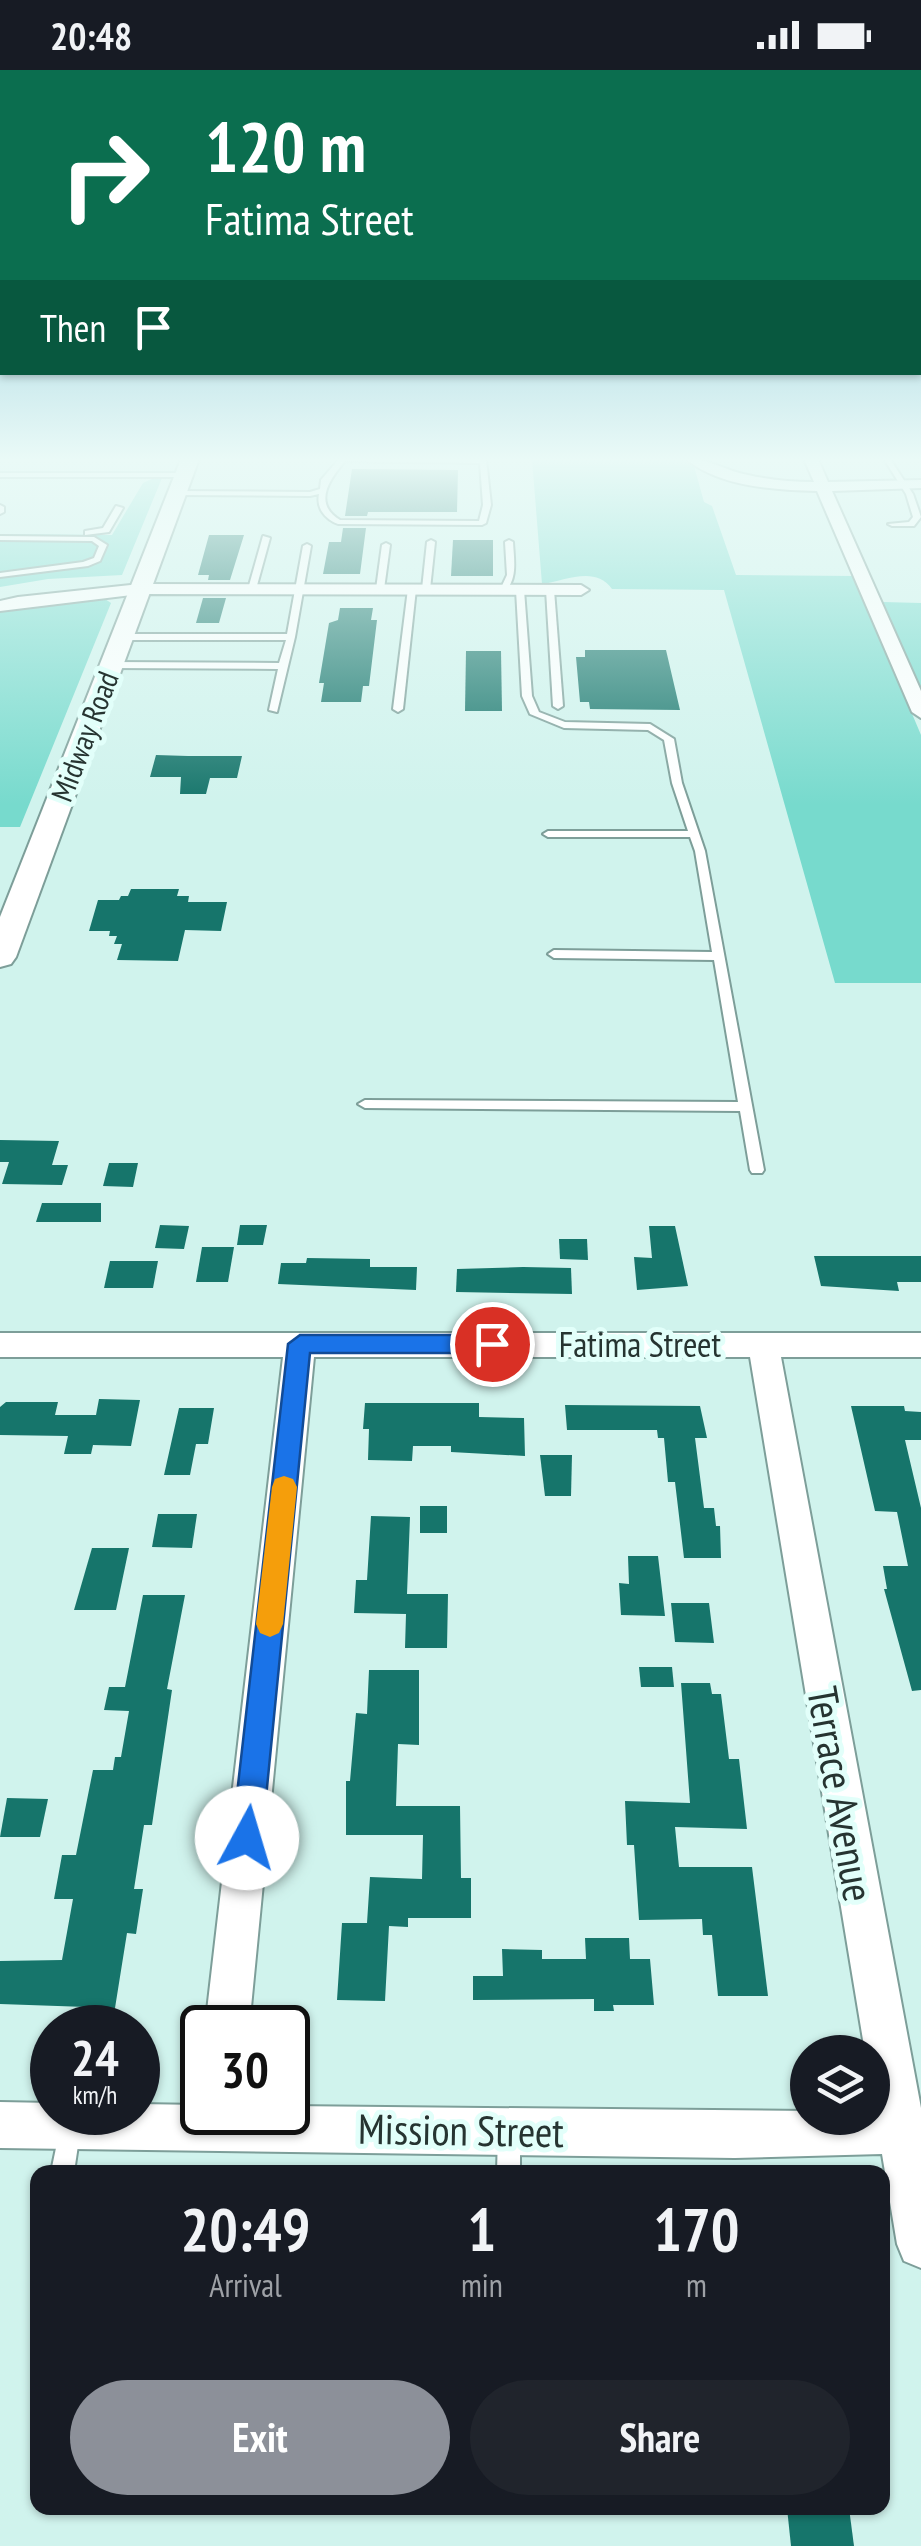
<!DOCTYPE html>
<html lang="en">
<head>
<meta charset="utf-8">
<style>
	:root { --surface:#171b24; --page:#20242c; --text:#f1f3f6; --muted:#9ea1a6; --accent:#8c9099 }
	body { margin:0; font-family:"PT Sans Narrow",sans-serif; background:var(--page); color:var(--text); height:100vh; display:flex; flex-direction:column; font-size:38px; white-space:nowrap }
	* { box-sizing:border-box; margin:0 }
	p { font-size:32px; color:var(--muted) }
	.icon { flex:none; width:55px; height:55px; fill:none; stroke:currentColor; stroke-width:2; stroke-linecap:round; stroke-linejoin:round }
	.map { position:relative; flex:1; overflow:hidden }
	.details { position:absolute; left:30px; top:2095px; width:860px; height:350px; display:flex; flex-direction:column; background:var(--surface); border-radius:20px; box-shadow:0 2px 8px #0004 }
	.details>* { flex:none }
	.hud { position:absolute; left:0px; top:0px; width:922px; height:305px; box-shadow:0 2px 8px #0004; background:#0b6e4f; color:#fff; overflow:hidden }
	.tools { position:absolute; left:790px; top:1965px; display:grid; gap:20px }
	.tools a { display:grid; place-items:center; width:100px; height:100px; border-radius:50%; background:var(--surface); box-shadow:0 2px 8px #0004; font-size:50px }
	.speed { position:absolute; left:30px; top:1935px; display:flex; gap:20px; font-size:50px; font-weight:700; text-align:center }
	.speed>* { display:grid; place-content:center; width:130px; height:130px; border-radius:50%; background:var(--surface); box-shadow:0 2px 8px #0004; line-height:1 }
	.speed small { font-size:25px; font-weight:400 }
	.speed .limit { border:5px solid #111; border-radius:15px; background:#fff; color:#111 }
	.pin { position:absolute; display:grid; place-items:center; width:85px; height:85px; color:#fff; margin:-42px; border:5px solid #fff; border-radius:50%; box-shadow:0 2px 10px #0007 }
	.me { position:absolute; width:110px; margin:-55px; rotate:6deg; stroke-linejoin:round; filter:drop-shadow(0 0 8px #0008) }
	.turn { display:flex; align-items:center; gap:35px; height:210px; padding:0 40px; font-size:45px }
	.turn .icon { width:130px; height:130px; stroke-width:2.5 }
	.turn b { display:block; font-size:70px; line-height:85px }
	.then { display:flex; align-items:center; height:95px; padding:0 40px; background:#0003; gap:20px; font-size:38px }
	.eta { display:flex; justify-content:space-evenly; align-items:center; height:170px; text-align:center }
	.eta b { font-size:60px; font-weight:700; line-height:70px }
	.cta { display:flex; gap:20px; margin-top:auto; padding:20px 40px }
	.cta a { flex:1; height:115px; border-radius:60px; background:var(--accent); color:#fff; font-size:40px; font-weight:700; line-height:115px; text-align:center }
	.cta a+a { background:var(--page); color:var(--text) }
	.status { display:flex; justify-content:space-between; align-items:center; height:70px; padding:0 50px; background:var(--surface); direction:ltr }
	.status svg { height:28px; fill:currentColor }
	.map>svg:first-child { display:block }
	.green { fill:#77dacd }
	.building { fill:#16756b }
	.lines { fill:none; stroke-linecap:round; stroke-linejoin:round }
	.service-casing { stroke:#7d9e99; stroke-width:4 }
	.minor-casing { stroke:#7d9e99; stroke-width:4 }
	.secondary-casing { stroke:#7d9e99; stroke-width:4 }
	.service { fill:#fff; fill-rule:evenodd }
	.minor { fill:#fff; fill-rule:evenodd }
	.secondary { fill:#fff; fill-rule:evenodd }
	.route { fill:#1a73e8; stroke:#114b97; stroke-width:2.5 }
	.slow { fill:#f59e0b }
	.labels { text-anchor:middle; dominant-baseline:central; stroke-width:10; stroke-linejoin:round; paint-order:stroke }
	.far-street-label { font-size:30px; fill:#263431; stroke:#e2fffa }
	.street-label { font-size:35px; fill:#263431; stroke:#e2fffa }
	.near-street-label { font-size:42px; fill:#263431; stroke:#e2fffa }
</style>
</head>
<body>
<div class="status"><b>20:48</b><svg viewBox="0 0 49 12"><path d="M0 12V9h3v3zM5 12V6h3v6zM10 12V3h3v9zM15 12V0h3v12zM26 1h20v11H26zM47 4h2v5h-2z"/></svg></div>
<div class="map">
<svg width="921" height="2476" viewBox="0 0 921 2476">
	<rect width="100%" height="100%" fill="#d0f3ed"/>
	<!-- green -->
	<g class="green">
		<path d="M532 389H682L694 396 704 432 712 436 736 505 854 506 921 665V913H835L724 520 612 519C595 495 565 511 542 514Z"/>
		<polygon points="154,408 162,408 122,505 48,509 0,517 0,464 112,465 143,413"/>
		<polygon points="75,529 105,529 111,533 20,757 0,757 0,542"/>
		<polygon points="883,532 921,533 921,618"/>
	</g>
	<!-- building -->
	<g class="building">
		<polygon points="352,399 458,400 457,442 368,442 367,446 345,446"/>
		<polygon points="343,458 366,458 360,504 323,504 329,472 341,472"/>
		<polygon points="209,465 244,465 230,510 208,510 209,505 198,505"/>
		<polygon points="453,470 493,470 493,506 451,506"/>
		<polygon points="203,528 226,528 219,553 196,553"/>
		<polygon points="340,538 373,538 371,550 377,550 369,616 363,616 361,632 321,632 324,613 319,613 329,553 338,550"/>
		<polygon points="585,580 666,580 680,640 590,639 589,632 580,632 576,587 585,587"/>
		<polygon points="466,581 501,581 502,641 465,641"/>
		<polygon points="156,685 188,686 242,686 237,708 210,708 206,724 180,724 181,707 150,707"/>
		<polygon points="131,819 179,819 177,826 189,826 188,832 227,832 221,861 185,860 178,891 117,890 122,874 114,874 117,866 109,866 110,861 89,861 98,830 119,830 121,826 128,826"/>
		<polygon points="0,1070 59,1071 52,1095 68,1095 62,1115 2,1114 9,1092 0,1092"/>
		<polygon points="109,1093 138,1093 133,1117 103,1116"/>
		<polygon points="42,1133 101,1133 101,1152 36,1152"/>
		<polygon points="160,1155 189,1156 184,1179 155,1178"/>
		<polygon points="240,1155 267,1155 263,1175 237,1175"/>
		<polygon points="649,1156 675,1156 688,1216 637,1220 634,1187 652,1188"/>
		<polygon points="559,1169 587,1169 588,1190 560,1189"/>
		<polygon points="202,1177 234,1177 228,1212 196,1212"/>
		<polygon points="814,1186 921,1186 921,1212 897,1212 899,1221 821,1216"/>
		<polygon points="307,1188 370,1189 370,1197 417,1197 416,1220 278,1214 281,1193 306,1193"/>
		<polygon points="110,1191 158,1191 153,1218 104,1218"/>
		<polygon points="523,1197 571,1198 572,1224 456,1222 457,1199"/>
		<polygon points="99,1329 140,1330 131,1376 93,1375 91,1384 64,1384 68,1366 0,1365 0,1337 6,1332 58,1332 55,1345 96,1345"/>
		<polygon points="365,1333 479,1333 479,1347 524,1348 525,1386 451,1382 451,1376 413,1376 412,1391 368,1390 369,1359 363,1359"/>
		<polygon points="565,1335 700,1336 707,1368 695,1368 704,1438 714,1438 716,1456 720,1456 721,1488 684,1488 675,1412 668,1412 664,1368 658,1368 657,1360 567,1360"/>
		<polygon points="851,1336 904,1336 905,1341 921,1342 921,1370 905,1370 921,1438 921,1620 912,1621 884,1519 887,1519 883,1496 908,1496 897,1442 875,1441"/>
		<polygon points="179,1338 214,1338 208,1374 196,1374 190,1405 164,1405"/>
		<polygon points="540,1385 572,1385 571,1426 545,1426"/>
		<rect x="420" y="1436" width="27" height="27"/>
		<polygon points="158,1444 197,1444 192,1478 152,1477"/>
		<polygon points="371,1446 410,1447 407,1524 448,1524 447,1578 405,1578 406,1544 354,1543 356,1510 367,1510"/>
		<polygon points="92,1478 129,1478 116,1540 74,1540"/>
		<polygon points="628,1486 658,1486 665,1546 621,1545 619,1513 629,1514"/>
		<polygon points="143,1525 185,1525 167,1619 172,1620 152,1755 144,1755 134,1819 143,1819 136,1864 127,1863 115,1938 0,1934 0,1891 62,1890 73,1829 54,1829 62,1785 76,1785 93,1700 113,1700 115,1687 121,1687 129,1641 104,1640 109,1617 125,1617"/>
		<polygon points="671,1533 709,1533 714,1573 675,1572"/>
		<polygon points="639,1597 672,1597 674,1617 641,1617"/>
		<polygon points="369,1600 419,1600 419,1675 398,1674 396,1736 460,1736 461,1808 471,1808 471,1848 408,1848 408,1857 389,1856 385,1931 337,1930 342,1853 367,1853 370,1807 422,1809 423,1765 346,1765 346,1711 350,1711 356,1643 367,1644"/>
		<polygon points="681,1613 710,1613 712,1624 721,1624 729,1689 739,1689 747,1759 675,1757 679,1797 752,1797 768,1926 718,1926 712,1865 703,1865 702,1849 639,1850 634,1775 627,1775 625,1731 690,1733"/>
		<polygon points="7,1728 48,1729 40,1767 0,1767"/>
		<polygon points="585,1868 629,1868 630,1889 650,1889 654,1935 613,1935 614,1941 594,1941 594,1929 473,1930 473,1906 503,1906 502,1879 542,1880 542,1889 586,1889"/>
		<polygon points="787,2438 849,2438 854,2476 791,2476"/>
	</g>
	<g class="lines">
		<!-- service casing -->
		<g class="service-casing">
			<g id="service">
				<path d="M339 389H486L491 435 486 453 482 455 338 454C325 449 316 438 319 424L310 426 176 425 172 423 176 421 310 422 320 419 321 410ZM345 391 480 393 483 435 479 451 340 450C312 433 330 409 345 391Z"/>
				<polygon points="884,389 890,389 913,424 921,447 914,456 892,456 888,454 909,452 913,447 906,424"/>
				<polygon points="0,403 183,403 187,405 183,407 0,407"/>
				<polygon points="0,435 4,437 4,442 0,444"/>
				<polygon points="116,436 123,438 109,462 85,465 85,461 103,458"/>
				<polygon points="0,466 94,467 107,475 100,491 88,496 0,507 0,503 83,492 94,488 99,476 92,471 0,470"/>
				<polygon points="263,466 270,468 256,519 252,521 248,519"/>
				<polygon points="431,470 435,472 430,519 426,521 422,519 427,472"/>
				<path d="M509 470 513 472C514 491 518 509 504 523L500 520 507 505 505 472Z"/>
				<polygon points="386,473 390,475 384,519 380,521 376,519 382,475"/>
				<polygon points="307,474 311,476 295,567 277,642 269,640 278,599 111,598 106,595 111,592 279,593 286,570 122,570 118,567 122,564 287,564 303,476"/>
				<polygon points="412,517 416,519 403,639 398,642 393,639 408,519"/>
				<polygon points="520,517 524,520 532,626 539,642 565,652 650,654 674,669 682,713 705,781 764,1100 762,1103 752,1103 750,1100 740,1041 365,1038 358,1034 365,1030 738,1032 714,890 554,888 548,884 554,880 712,882 695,781 690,767 548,767 543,764 548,761 688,761 672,713 664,670 648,660 564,658 530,644 522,626 516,520"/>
				<polygon points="550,517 554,520 563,636 558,639 553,636 546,520"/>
				<polygon points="69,2051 77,2054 80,2062 74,2102 51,2102 61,2054"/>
				<polygon points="509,2054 517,2057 520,2065 520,2102 497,2102 498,2065 501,2057"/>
			</g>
		</g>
		<!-- minor casing -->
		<g class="minor-casing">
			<g id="minor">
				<path d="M686 389C708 388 726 401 748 405 770 410 792 412 814 412L804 389H818L828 412 921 410V418L832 421 921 621V648L912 642 817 421C775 420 720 417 686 389Z"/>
				<polygon points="140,514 581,515 589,520 581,525 140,524 0,541 0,531 18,527"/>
				<polygon points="0,1263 921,1263 921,1287 781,1287 921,2038 921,2198 904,2191 897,2174 882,2084 735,2088 0,2078 0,2032 52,2033 52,2042 138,2042 138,2034 202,2035 202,2042 288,2042 288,2036 808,2041 808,2048 872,2048 875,2039 872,1982 865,1982 750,1287 314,1287 249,1958 205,1958 283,1287 0,1287"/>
			</g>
		</g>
		<!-- secondary casing -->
		<g class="secondary-casing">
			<polygon id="secondary" points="181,389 199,389 16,887 11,894 0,897 0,847"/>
		</g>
		<!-- service -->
		<use href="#service" class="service"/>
		<!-- minor -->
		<use href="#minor" class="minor"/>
		<!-- secondary -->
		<use href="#secondary" class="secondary"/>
	</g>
	<!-- sky -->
	<linearGradient id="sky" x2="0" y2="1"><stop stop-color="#63b3cd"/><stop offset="0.53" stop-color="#eafaf7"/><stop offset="1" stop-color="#eafaf7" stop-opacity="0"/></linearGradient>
	<rect width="921" height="735" fill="url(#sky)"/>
	<!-- route -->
	<polygon class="route" points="300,1265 492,1265 504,1274 492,1283 310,1283 262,1768 258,1778 247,1783 236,1778 232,1768 288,1274"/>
	<!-- slow -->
	<polygon class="slow" points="284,1406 293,1409 297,1417 283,1554 279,1563 270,1567 260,1563 256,1554 272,1417 275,1409"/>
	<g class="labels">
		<!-- far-street labels -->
		<g class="far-street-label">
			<text transform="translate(84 666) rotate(-69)">Midway Road</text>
		</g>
		<!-- street labels -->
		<g class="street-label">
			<text x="640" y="1274">Fatima Street</text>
		</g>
		<!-- near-street labels -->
		<g class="near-street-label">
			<text transform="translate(841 1724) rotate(80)">Terrace Avenue</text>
			<text transform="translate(461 2060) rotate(1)">Mission Street</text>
		</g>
	</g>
</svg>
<div class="tools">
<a><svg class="icon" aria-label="layers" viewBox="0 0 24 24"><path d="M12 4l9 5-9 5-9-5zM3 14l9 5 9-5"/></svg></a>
</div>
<div class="speed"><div>24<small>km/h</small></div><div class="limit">30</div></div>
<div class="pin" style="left:492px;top:1274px;background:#d93025"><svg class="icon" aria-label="arrive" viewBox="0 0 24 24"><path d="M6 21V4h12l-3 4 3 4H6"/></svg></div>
<svg class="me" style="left:247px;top:1768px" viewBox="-20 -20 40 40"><circle r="19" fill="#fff"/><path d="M0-13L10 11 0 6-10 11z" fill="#1a73e8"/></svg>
<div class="hud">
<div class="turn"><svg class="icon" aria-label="right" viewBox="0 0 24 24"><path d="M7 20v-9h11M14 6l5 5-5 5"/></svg><div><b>120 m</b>Fatima Street</div></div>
<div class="then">Then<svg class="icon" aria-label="arrive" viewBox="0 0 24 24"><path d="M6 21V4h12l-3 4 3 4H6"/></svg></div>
</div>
<section class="details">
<div class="eta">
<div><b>20:49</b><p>Arrival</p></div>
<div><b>1</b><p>min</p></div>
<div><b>170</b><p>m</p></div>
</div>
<div class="cta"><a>Exit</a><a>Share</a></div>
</section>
</div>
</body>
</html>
